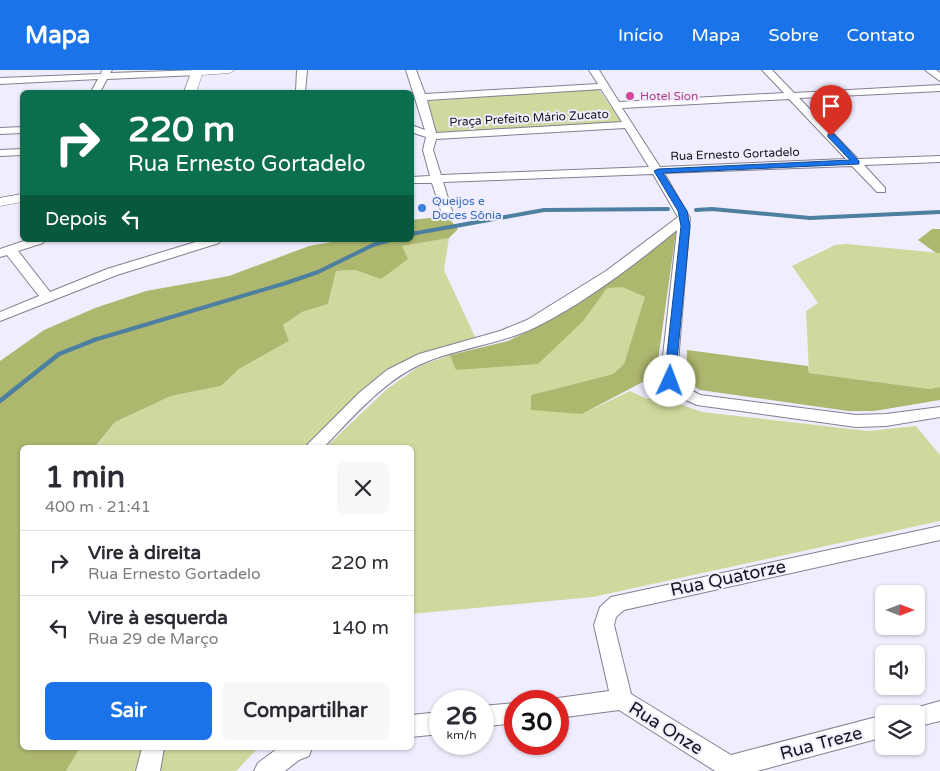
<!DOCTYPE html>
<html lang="pt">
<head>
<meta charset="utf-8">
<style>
	:root { --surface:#fff; --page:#f7f7f7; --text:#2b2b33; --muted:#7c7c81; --line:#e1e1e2; --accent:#1a73e8 }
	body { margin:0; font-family:"Varela Round",sans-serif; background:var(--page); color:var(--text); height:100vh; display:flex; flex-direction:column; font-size:19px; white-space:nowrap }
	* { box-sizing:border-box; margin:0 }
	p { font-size:16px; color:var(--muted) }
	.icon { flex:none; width:28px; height:28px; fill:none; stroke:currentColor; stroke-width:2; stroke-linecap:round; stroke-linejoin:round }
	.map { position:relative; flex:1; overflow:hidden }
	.sheet { position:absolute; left:20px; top:375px; width:394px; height:305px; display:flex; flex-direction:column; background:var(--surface); border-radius:8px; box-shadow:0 1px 4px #0004 }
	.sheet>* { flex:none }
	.banner { position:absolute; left:20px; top:20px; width:394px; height:152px; border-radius:8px; box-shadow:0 1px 4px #0004; background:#0b6e4f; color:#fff; overflow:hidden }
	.needle { width:32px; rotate:90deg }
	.tools { position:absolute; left:875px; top:515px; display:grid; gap:10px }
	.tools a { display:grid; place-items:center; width:50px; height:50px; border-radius:8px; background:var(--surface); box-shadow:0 1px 4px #0004; font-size:25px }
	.speed { position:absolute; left:429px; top:620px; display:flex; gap:10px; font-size:25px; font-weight:700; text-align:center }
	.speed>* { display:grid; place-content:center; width:65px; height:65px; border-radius:50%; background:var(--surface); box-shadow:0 1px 4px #0004; line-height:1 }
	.speed small { font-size:12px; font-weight:400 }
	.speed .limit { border:8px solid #d22; background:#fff; color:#111 }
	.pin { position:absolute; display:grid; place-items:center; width:42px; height:42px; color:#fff; margin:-51px -21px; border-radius:50% 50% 50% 0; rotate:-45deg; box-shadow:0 0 5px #0007 }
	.pin .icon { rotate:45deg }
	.me { position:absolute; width:55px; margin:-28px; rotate:2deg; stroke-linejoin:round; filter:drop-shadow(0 0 4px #0008) }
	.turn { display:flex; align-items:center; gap:18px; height:105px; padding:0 25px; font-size:22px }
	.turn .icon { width:65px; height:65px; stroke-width:2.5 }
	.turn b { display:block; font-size:35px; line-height:42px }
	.then { display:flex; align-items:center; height:48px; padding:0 25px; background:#0003; gap:10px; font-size:19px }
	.round { display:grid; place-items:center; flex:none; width:52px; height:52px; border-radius:8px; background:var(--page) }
	.overview { display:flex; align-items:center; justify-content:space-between; height:85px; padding:0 25px }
	h1 { font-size:30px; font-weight:700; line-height:38px }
	.primary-button { display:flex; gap:10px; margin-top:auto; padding:10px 25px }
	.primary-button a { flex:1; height:58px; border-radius:8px; background:var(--accent); color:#fff; font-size:20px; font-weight:700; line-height:58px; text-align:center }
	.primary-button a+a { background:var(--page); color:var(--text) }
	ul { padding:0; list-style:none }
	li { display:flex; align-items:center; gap:15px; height:65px; padding:0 25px; border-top:1px solid var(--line) }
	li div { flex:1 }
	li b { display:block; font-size:19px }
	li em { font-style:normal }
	header { display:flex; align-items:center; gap:30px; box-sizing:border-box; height:70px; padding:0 25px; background:var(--accent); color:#fff }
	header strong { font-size:24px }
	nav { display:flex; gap:28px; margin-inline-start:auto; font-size:18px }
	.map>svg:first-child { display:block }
	.green { fill:#d0d89d }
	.forest { fill:#aeb76e }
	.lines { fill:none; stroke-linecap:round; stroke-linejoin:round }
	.stream-far1 { stroke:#4d7fa0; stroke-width:4 }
	.stream { stroke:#4d7fa0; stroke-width:4.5 }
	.minor-casing { stroke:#827f91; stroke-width:2 }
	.tertiary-casing { stroke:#827f91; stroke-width:1 }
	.minor { fill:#fff; fill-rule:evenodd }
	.tertiary { fill:#fff; fill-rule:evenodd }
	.route { fill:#1a73e8; stroke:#114b97 }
	.hotel-dot { fill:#d1479c; stroke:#f0eefe; stroke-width:2 }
	.shop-dot { fill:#3f7fe0; stroke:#f0eefe; stroke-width:2 }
	.labels { text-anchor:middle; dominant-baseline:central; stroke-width:4; stroke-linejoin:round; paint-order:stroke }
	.far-hotel-label { font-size:12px; fill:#b23c85; stroke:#f0eefe; text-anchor:start }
	.far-street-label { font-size:12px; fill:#16151c; stroke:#f0eefe }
	.far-shop-label { font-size:12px; fill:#366cbe; stroke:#f0eefe; text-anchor:start }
	.near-street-label { font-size:18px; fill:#16151c; stroke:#f0eefe }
</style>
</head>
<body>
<header>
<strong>Mapa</strong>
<nav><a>Início</a><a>Mapa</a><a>Sobre</a><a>Contato</a></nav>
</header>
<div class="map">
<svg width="940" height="701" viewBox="0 0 940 701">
	<rect width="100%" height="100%" fill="#f0eefe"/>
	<!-- green -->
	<g class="green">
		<polygon points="595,19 600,21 620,50 619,52 441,63 436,62 428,31"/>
		<polygon points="449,168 444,200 476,269 417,284 396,295 303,377 95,378 115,352 171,326 221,316 239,299 289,271 283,255 302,242 328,234 336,201 355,200 381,209 402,176"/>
		<polygon points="847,174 940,183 940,317 930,319 809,303 806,241 818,233 792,196 835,175"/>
		<polygon points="607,217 622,217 646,227 624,294 613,304 531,325 582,344 630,321 647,329 664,322 679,334 702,342 868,361 916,356 940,385 940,451 593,527 411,544 411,378 325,378 387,319 420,296 450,285 457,300 584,250"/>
		<polygon points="80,678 143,678 138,701 66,701"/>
		<polygon points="163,678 258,678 236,701 158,701"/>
	</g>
	<!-- forest -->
	<g class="forest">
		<polygon points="447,146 458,159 449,168 402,176 408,189 381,209 355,200 336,201 328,234 302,242 283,255 289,271 239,299 221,316 171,326 115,352 95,377 22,378 22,678 80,678 66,701 0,701 0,291 44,260 95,238 146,221 229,206 309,176 343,170 411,170 411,150"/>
		<polygon points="932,159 940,159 940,183 936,183 918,170"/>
		<polygon points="676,161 656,305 582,344 531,340 531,325 613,304 624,294 645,227 622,217 607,218 584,250 538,294 456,300 450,285 508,271 551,250"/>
		<path d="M687 280 808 296 809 303 930 319 940 317V330L874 341H848L700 320C683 311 687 297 687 280Z"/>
	</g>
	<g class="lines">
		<!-- stream-far1 -->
		<g class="stream-far1">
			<polyline points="696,140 712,139 810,148 940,142"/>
			<polyline points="411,164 544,140 668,139"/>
			<polyline points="94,270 286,213 318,202 373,175 390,170"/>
		</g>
		<!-- stream -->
		<polyline class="stream" points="0,331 59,284 97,269"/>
		<!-- minor casing -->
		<g class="minor-casing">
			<g id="minor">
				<polygon points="102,0 112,0 110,3 201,0 203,2 198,5 107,9 100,22 91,22 98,9 0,14 0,8 101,4"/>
				<polygon points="297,0 307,0 305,22 296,22"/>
				<path d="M406 0H416L425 24 598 14 589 0H599L619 32 784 23 762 0H772L794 23 940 15V21L799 28 858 89 940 86V92L864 95 885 118V122H877L852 96 664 103 690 148 677 304 681 315 700 325 856 345 886 344 940 337V347L886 356 856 357 697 335 668 322 661 304 677 160C633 196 586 232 536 257 503 273 466 277 431 290 387 306 355 345 323 378H304L359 323 387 300 419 284 500 261 527 250 606 201 678 147 653 104 443 112 452 141 446 145 442 144 432 113H411V107L430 106 423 80 426 67 411 62V55L425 60ZM601 19 622 52 436 63 427 30ZM789 29 846 89 660 97 622 38ZM625 58 649 97 441 105 433 80 436 69Z"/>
				<polygon points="925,0 936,0 940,3 940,11"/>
				<polygon points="22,57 22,63 0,64 0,58"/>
				<polygon points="22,79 22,85 0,86 0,80"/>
				<polygon points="27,170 45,170 43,173 18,181 50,222 107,199 202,170 221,170 219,173 117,205 0,251 0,242 39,226 7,185 0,187 0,179"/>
				<polygon points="940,456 940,470 624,540 616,547 614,555 631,624 731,685 884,645 884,667 757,701 715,701 619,640 558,648 558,631 550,631 558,628 609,621 594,555 600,537 611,527"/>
				<polygon points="940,631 940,651 916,657 916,644 906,644 908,640"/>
				<polygon points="515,633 515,653 482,657 482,636"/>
				<polygon points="440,642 440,664 411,667 411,645"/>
				<polygon points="142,678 164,678 160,701 136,701"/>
				<polygon points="278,678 312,678 309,686 299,690 285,701 254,701 258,693"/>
			</g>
		</g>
		<!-- tertiary casing -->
		<g class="tertiary-casing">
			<g id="tertiary">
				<polygon points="192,0 235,0 229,3 202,5 196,22 184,22"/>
				<polygon points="22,124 22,132 0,136 0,128"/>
			</g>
		</g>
		<!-- minor -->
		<use href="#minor" class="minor"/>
		<!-- tertiary -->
		<use href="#tertiary" class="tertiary"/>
	</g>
	<!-- route -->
	<polygon class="route" points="828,64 834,64 859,91 859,94 663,103 687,141 690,156 675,311 673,313 666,313 664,311 681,156 678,141 654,101 658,99 850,90 828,67"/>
	<!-- markers -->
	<circle class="hotel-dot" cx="630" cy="26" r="5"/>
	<circle class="shop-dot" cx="422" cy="138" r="5"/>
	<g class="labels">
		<!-- far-hotel labels -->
		<g class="far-hotel-label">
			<text x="640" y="26">Hotel Sion</text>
		</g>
		<!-- far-street labels -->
		<g class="far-street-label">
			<text transform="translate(529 48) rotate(-3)">Praça Prefeito Mário Zucato</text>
			<text transform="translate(735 84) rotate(-2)">Rua Ernesto Gortadelo</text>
		</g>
		<!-- far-shop labels -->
		<g class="far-shop-label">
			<text x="432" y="131">Queijos e<tspan x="432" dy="14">Doces Sônia</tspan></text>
		</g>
		<!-- near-street labels -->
		<g class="near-street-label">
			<text transform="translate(728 508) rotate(-12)">Rua Quatorze</text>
			<text transform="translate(666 658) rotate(32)">Rua Onze</text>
			<text transform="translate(821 673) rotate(-15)">Rua Treze</text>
		</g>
	</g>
</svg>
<div class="tools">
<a><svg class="needle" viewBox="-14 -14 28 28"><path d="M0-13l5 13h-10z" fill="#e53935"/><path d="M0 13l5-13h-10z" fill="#7c7c81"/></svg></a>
<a><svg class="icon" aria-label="sound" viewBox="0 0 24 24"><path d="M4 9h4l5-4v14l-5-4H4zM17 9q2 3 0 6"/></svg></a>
<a><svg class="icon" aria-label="layers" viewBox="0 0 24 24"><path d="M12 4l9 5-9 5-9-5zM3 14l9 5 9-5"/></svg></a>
</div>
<div class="speed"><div>26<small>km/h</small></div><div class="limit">30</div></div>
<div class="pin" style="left:831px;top:66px;background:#d93025"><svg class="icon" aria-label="arrive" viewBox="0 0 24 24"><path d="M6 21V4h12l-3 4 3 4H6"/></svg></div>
<svg class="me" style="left:670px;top:311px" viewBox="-20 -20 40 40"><circle r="19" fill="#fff"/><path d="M0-13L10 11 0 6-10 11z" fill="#1a73e8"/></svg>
<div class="banner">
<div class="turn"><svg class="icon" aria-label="right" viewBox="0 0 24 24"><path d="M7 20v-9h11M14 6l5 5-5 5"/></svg><div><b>220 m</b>Rua Ernesto Gortadelo</div></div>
<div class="then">Depois<svg class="icon" aria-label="left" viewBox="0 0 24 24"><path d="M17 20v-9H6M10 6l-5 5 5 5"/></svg></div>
</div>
<section class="sheet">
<div class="overview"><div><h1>1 min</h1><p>400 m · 21:41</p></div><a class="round"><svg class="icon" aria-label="close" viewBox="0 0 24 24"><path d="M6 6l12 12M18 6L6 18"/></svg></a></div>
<ul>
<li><svg class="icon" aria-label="right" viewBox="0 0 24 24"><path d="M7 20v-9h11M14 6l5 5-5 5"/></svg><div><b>Vire à direita</b><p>Rua Ernesto Gortadelo</p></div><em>220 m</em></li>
<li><svg class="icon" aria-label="left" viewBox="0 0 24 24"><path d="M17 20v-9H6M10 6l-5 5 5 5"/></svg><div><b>Vire à esquerda</b><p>Rua 29 de Março</p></div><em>140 m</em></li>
</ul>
<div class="primary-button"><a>Sair</a><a>Compartilhar</a></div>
</section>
</div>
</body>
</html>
